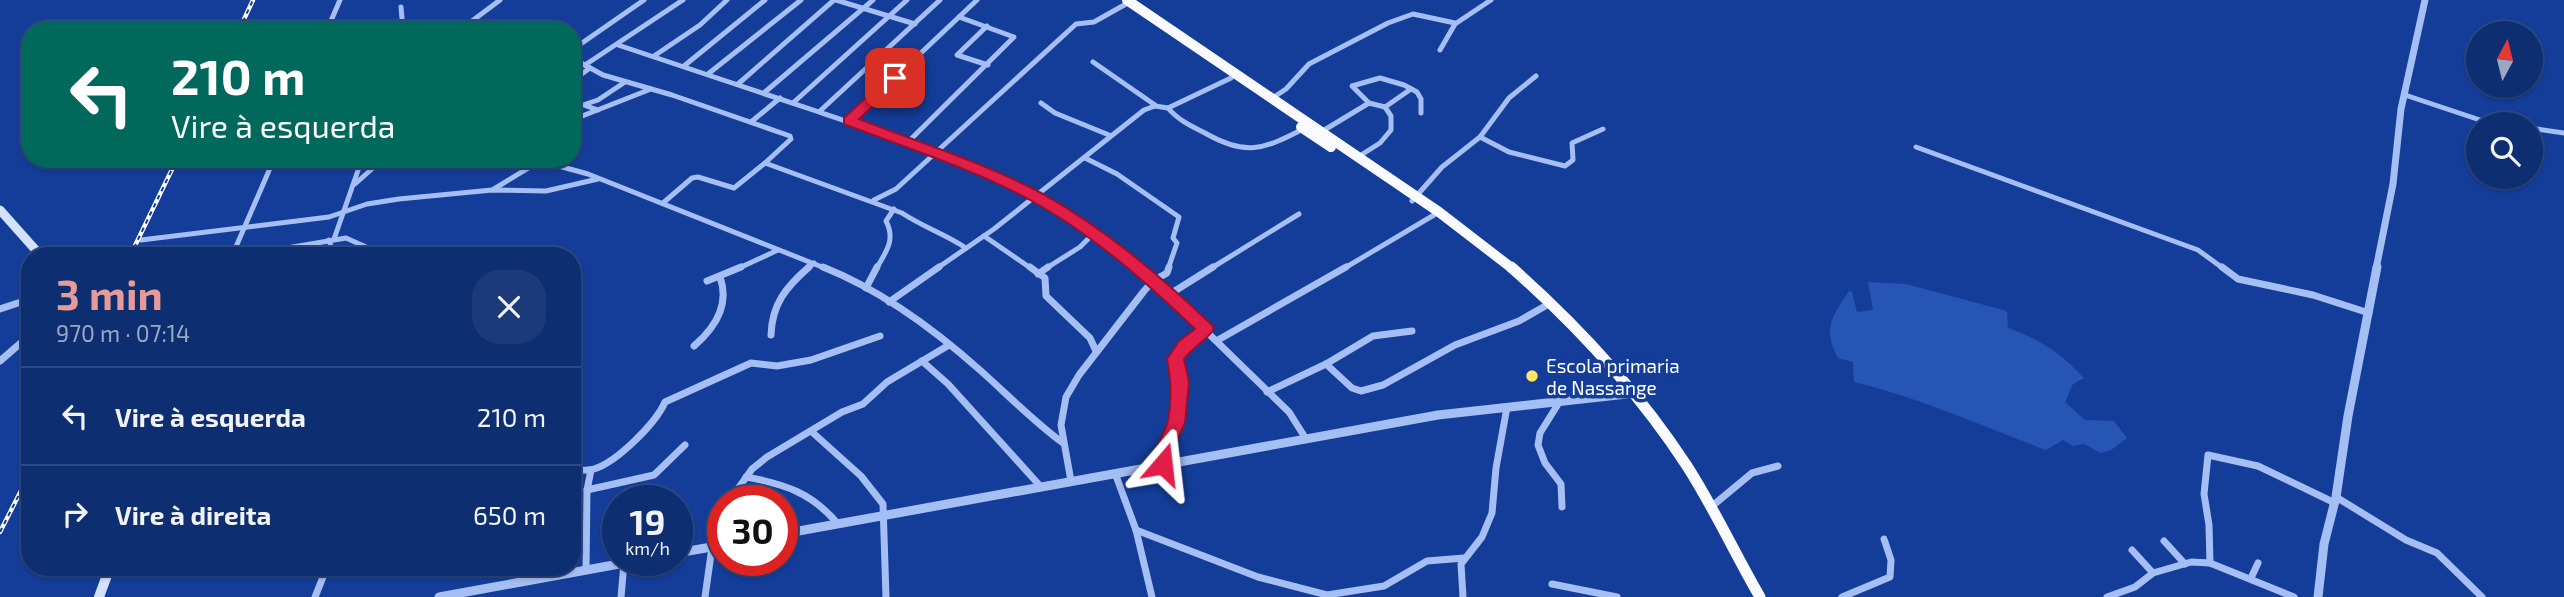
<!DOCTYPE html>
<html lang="pt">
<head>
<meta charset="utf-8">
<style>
	:root { --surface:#0e2e72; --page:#1c3a7a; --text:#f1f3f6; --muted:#9ba8c4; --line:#2e4a84; --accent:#e69b98 }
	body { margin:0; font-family:"Exo 2",sans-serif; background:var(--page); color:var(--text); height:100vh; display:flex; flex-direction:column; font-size:26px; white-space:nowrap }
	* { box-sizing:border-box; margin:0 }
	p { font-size:23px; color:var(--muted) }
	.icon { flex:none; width:38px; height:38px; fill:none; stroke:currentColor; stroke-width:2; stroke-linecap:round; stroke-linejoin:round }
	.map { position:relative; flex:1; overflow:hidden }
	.details { position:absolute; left:21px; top:247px; width:560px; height:329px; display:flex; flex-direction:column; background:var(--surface); border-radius:28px; box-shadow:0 2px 5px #0004,0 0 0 2px var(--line) }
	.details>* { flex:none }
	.top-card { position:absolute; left:21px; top:21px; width:560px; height:147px; border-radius:28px; box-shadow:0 2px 5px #0004,0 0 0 2px var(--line); background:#00695c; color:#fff; overflow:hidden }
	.needle { width:46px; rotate:7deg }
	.tools { position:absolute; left:2466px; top:21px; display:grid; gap:14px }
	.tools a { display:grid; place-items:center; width:77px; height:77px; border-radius:50%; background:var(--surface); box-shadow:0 2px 5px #0004,0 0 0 2px var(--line); font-size:35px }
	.speed { position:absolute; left:602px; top:485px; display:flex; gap:14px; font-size:35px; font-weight:700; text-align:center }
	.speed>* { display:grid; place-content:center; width:91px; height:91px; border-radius:50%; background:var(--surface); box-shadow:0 2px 5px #0004,0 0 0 2px var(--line); line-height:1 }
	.speed small { font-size:18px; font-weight:400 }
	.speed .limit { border:10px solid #d22; background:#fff; color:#111 }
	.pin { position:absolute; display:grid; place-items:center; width:60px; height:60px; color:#fff; margin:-30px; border-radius:14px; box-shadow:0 4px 10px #0006 }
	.me { position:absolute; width:77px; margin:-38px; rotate:17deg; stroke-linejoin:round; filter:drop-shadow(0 0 5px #0008) }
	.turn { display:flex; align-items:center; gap:24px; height:147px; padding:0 35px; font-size:32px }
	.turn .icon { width:91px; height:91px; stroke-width:2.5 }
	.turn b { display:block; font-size:49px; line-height:60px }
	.round { display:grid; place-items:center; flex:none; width:74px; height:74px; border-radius:28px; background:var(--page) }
	.overview { display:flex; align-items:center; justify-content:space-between; height:119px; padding:0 35px }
	h1 { font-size:42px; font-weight:700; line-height:52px; color:var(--accent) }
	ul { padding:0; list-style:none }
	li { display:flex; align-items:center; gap:21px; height:98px; padding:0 35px; border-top:2px solid var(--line) }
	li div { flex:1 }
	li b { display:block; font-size:26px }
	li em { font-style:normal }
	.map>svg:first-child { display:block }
	.green { fill:#2655b6 }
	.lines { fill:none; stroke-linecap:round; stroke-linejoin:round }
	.minor-far1 { stroke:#a5bef3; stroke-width:5 }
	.minor { stroke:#a5bef3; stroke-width:7 }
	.tertiary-far1 { stroke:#a5bef3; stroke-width:7 }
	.tertiary { stroke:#a5bef3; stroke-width:9 }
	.secondary-far1 { stroke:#d4e1fd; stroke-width:9 }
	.secondary { stroke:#d4e1fd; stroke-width:10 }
	.trunk-far1 { stroke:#f8faff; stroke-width:10 }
	.trunk { stroke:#f8faff; stroke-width:11 }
	.rail-casing { stroke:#fff; stroke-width:4.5 }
	.rail { stroke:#133d98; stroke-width:2; stroke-dasharray:4.5; stroke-linecap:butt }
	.route { fill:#e11d48; stroke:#92132f; stroke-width:2 }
	.poi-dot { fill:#ffe667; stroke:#133d98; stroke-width:2.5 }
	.labels { text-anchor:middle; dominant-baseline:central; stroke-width:7; stroke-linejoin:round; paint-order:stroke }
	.poi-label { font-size:19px; fill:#fff; stroke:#133d98; text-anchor:start }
</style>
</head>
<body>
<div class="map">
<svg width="2564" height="597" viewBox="0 0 2564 597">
	<rect width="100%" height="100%" fill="#133d98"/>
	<!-- green -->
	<path class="green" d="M1868 282 1906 284 2007 311 2008 328C2039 339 2061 353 2084 378L2073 384 2065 402 2085 420 2114 421 2127 438 2111 450 2101 453 2084 444 2073 446 2063 440 2046 450C1982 426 1920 398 1854 382L1853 362 1838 358C1822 328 1832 317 1849 291L1852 292 1857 312 1873 310Z"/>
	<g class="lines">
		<!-- minor-far1 -->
		<g class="minor-far1">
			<polyline points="836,0 915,24"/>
			<polyline points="401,7 403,30"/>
			<polyline points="987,26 957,55 988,65"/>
			<polyline points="327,30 340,0"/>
			<polyline points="460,30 500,0"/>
			<path d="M618 45C685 67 752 90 819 112 932 150 1052 190 1142 269"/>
			<polyline points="572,50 644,0"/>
			<polyline points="1440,50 1455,24 1491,0"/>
			<polyline points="654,56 700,25 727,0"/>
			<polyline points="572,58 603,75 672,95 790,136 791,139 765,163"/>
			<polyline points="1093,62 1155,105"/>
			<polyline points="585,65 683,0"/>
			<polyline points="684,66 765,0"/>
			<polyline points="708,74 801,0"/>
			<polyline points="572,81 590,68"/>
			<polyline points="738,84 834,0"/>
			<polyline points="765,92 873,0"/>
			<polyline points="2405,95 2480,120 2515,124"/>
			<polyline points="1271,99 1286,89 1309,64 1388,23 1413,14 1455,23"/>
			<polyline points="572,101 598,110"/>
			<polyline points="794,102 907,0"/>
			<polyline points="1041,103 1055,113 1109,135"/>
			<polyline points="1369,103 1352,86 1380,78 1404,85 1417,92 1421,99 1421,113"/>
			<polyline points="586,104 598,100 625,82"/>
			<path d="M1168 108C1178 120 1191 126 1205 133 1245 156 1263 150 1303 129"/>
			<polyline points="820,111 940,0"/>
			<polyline points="572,120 651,89"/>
			<polyline points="849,121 977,0"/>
			<polyline points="751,122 780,98"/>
			<polyline points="2530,128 2564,133"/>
			<polyline points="1321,132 1369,103 1385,107 1411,89"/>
			<polyline points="1480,137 1509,152 1565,166 1573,160 1572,143 1603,129"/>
			<polyline points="908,142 1014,37 959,17"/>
			<polyline points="1916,147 2198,250 2224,269"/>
			<polyline points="1358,157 1380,143 1391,130 1391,116 1385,107"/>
			<polyline points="1085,158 1117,174 1179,217 1173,238 1177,243 1168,269"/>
			<polyline points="533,159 588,174 827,269"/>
			<polyline points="355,184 383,159"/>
			<polyline points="494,189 538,162"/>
			<polyline points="874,200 896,189 1076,24 1094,22 1126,4"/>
			<polyline points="1412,201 1442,167 1480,137 1509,98 1536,76"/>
			<path d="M663 203 692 178 698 177 734 188 765 163 902 213C923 227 945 234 966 248"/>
			<polyline points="984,236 1032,269"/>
			<polyline points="334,239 362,159"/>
			<polyline points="141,240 329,217 367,204 399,199 492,190 546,191 598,179"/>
			<polyline points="329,240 334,256"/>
			<polyline points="232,256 274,159"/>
			<polyline points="240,256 346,238 375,251"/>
			<polyline points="737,269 778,250"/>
			<polyline points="807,269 814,263"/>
			<path d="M876 269C886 252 896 240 886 221L894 209"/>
			<polyline points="936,269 994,229 1144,110 1155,106 1168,108 1231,78"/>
			<polyline points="1045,269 1080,247 1092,235"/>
			<polyline points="1210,269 1299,214"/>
			<polyline points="1343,269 1434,215"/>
		</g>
		<!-- minor -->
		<g class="minor">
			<path d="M823 267C881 290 935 330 981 371 1009 396 1033 421 1063 443"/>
			<polyline points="1030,267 1045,278 1046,296 1090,338 1096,351"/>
			<polyline points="1140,267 1289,412 1306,439"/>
			<polyline points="2222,267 2238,279 2313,295 2369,313"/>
			<polyline points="1038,274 1048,267"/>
			<polyline points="707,281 741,267"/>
			<polyline points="866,288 877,267"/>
			<polyline points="1170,294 1213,267"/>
			<polyline points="889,302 939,267"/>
			<polyline points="0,309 30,299"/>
			<path d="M771 335C772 304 786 287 809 267"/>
			<polyline points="1218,340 1346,267"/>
			<path d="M694 346C715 328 730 305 720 277"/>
			<polyline points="0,361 30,335"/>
			<polyline points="922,361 948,384 1041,487"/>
			<polyline points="1326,364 1352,388 1361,391 1383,385 1455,345 1519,321 1547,305"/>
			<polyline points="1267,392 1326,364 1373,336 1412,331"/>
			<polyline points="1560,401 1540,433 1538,445 1545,463 1561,484 1562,507"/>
			<polyline points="812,432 861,476 883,504 886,597"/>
			<path d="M1163 464C1165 447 1173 436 1176 421 1180 400 1180 380 1176 359L1185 345 1206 329"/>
			<path d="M572 470C579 470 587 471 594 469 617 462 656 423 665 402L751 363 777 366 811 360 880 336"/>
			<polyline points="1115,473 1136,530 1152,597"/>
			<path d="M746 477C785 484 812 493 838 524"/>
			<polyline points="1071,481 1061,425 1066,397 1079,375 1144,291 1153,281 1167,273 1169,267"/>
			<polyline points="587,490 654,475 685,445"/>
			<polyline points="637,492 643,500"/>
			<polyline points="2336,497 2406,540 2437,553 2482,597"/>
			<polyline points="730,500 752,469 767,457 842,412 863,404 887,382 949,345"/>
			<polyline points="1711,507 1752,473 1778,466"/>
			<polyline points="1136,530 1258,577 1327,595 1384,586 1427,561 1464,558"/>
			<polyline points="2164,541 2185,564"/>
			<polyline points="2132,550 2153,573"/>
			<polyline points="2210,563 2209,525 2204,494 2208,455 2258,466 2335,503"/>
			<polyline points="586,570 587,490 591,470"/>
			<polyline points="2251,578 2258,563"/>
			<polyline points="1552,584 1617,597"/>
			<polyline points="315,597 327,567"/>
			<polyline points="621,597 624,563"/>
			<polyline points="705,597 712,547 723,515"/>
			<polyline points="1463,597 1461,564 1482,537 1492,513 1496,468 1507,407"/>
			<polyline points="1842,597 1890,577 1891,560 1884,539"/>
			<polyline points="2107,597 2135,587 2153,573 2191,562 2210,563 2294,597"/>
		</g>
		<!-- tertiary-far1 -->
		<polyline class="tertiary-far1" points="2376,269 2393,184 2401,109 2425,0"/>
		<!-- tertiary -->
		<g class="tertiary">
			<polyline points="782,534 1438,415 1627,394"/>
			<polyline points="677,553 723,545"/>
			<polyline points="439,597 641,560"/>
			<polyline points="2318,597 2324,544 2336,497 2348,416 2377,267"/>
		</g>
		<!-- secondary-far1 -->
		<polyline class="secondary-far1" points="0,210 41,256"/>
		<!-- secondary -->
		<polyline class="secondary" points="99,597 110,567"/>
		<!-- trunk-far1 -->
		<g class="trunk-far1">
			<polyline points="1127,0 1439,212 1513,269"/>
			<polyline points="1301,127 1331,147"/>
		</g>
		<!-- trunk -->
		<path class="trunk" d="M1511 267C1578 326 1638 391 1687 466 1714 508 1735 554 1760 597"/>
		<!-- rail casing -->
		<g class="rail-casing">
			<g id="rail">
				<polyline points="239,30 253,0"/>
				<polyline points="130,256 177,159"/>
				<polyline points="0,532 30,473"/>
			</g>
		</g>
		<!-- rail -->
		<use href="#rail" class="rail"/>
	</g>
	<!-- route -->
	<path class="route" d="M895 73 900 75V81L859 119C920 143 986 163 1043 194 1106 229 1160 276 1212 325L1214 329C1206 341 1193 347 1184 359L1189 382 1185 423 1174 447 1169 470 1163 472 1157 470C1148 453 1164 437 1168 421 1172 400 1171 380 1167 359L1179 341 1195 329C1145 281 1093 235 1032 201 974 169 906 148 844 124V118L890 75Z"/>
	<!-- markers -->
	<circle class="poi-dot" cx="1532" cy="376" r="7"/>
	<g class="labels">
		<!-- poi labels -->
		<g class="poi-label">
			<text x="1546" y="365">Escola primaria<tspan x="1546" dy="22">de Nassange</tspan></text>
		</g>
	</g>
</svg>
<div class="tools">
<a><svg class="needle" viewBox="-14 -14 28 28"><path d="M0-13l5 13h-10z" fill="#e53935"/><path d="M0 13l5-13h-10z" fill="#9ba8c4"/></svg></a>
<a><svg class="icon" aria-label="search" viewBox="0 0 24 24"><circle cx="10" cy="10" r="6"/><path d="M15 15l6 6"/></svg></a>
</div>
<div class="speed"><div>19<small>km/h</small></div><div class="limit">30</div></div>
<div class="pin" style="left:895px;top:78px;background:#d93025"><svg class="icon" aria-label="arrive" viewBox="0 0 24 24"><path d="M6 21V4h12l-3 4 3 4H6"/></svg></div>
<svg class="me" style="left:1163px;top:464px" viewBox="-20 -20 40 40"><path d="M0-17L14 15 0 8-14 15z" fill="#e11d48" stroke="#fff" stroke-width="4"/></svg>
<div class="top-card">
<div class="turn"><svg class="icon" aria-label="left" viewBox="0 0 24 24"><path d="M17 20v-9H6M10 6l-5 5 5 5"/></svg><div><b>210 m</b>Vire à esquerda</div></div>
</div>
<section class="details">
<div class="overview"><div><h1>3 min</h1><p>970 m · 07:14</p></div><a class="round"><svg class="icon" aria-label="close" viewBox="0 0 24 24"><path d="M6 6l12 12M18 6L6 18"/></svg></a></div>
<ul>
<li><svg class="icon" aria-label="left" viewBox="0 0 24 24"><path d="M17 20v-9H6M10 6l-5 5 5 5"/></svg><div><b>Vire à esquerda</b></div><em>210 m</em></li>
<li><svg class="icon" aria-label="right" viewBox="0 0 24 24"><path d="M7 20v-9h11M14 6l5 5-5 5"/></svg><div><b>Vire à direita</b></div><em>650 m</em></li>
</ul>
</section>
</div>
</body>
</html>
